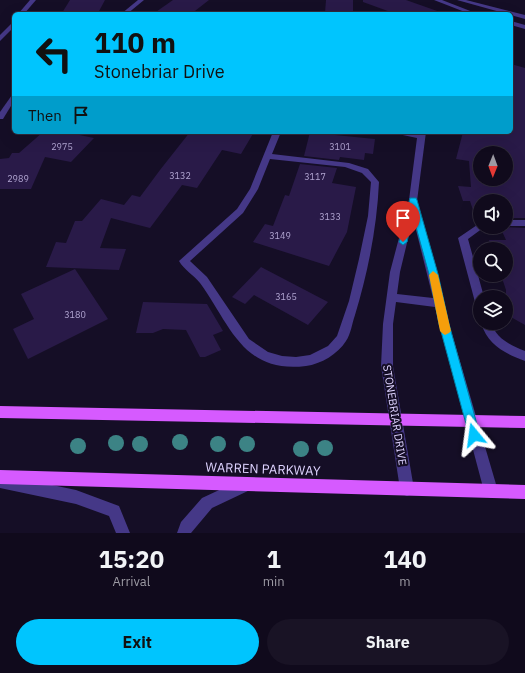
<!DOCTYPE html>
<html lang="en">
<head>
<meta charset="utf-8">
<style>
	:root { --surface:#100a1c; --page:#191325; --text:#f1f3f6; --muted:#9c9aa3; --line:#302b3b; --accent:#00c5fe }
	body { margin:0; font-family:"IBM Plex Sans",sans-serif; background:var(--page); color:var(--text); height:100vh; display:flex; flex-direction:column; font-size:15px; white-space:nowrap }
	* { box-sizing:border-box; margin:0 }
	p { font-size:13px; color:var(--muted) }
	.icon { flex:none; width:22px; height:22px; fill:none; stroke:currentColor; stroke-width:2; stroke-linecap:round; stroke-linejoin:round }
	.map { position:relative; height:533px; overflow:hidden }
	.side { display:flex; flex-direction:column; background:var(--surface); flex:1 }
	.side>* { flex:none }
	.guide { position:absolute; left:12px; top:12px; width:501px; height:122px; border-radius:6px; box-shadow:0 4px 16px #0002,0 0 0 1px var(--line); background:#00c5fe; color:#111; overflow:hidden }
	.needle { width:26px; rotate:181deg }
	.tools { position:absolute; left:473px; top:146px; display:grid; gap:8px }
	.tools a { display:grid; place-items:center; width:40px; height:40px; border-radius:50%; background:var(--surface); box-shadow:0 4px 16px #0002,0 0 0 1px var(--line); font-size:20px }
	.pin { position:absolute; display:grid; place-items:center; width:34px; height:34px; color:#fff; margin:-41px -17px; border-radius:50% 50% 50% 0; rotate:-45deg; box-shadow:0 0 4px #0007 }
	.pin .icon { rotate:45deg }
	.me { position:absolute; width:44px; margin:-22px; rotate:344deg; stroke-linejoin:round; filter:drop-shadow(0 0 3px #0008) }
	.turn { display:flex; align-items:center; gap:14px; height:84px; padding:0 16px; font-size:18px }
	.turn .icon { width:52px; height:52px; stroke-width:2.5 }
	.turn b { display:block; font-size:28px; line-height:34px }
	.then { display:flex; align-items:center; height:38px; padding:0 16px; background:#0003; gap:8px; font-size:15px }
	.eta { display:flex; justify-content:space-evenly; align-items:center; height:68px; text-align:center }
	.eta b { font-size:24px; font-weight:700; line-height:28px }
	.button { display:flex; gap:8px; margin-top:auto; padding:8px 16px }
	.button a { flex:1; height:46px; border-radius:24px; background:var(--accent); color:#111; font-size:16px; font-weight:700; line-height:46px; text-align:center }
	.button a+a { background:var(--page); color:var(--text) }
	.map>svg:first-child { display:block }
	.building { fill:#291a48; fill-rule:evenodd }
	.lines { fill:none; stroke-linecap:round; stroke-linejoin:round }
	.minor { fill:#453887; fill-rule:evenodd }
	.major { fill:#d65aff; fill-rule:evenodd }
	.tree { fill:#3c8385 }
	.route { fill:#00c5fe; stroke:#0080a5 }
	.slow { fill:#f59e0b }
	.labels { text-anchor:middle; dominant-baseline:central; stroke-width:4; stroke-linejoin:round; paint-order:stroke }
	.number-label { font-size:9px; fill:#b1a5d1 }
	.street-label { font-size:11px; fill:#ded3ff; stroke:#150e26 }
	.near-street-label { font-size:13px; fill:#ded3ff; stroke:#150e26 }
</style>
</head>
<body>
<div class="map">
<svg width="525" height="533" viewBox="0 0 525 533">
	<rect width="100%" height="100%" fill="#150e26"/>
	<!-- building -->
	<g class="building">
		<polygon points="70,0 105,0 98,13 62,13"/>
		<polygon points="173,0 209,0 191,14 153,14"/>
		<polygon points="326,0 353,0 353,14 325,13"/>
		<polygon points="363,0 406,0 440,12 439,14 396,14 363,2"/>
		<path d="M511 64 525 68V218H506V201H480V210H473L470 201H463L458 186 471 187 469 161 456 159 463 132H511ZM480 153H506V179H480Z"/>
		<polygon points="43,132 65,132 94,138 71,162 45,157 31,189 0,189 0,159 9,158 12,153 19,153"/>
		<polygon points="190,132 254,132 241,154 222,150 197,188 182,185 150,228 111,218 100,248 126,249 119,270 46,267 56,242 66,243 75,221 82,221 101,199 124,205 132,195 140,197 160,170"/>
		<polygon points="310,132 336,132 335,135 375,139 373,154 365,153 364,160 340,157 339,160 304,156"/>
		<polygon points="300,164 337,168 332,183 356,187 347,232 329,266 253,242 265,224 273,226 285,195 289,196"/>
		<polygon points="500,227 525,228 525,325 509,316 506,309 506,290 501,275 506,275 506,249 492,249 489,240 506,240"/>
		<polygon points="261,267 328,302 308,325 254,295 245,304 232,297"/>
		<polygon points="75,269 108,319 28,359 13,329 34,319 21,294"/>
		<polygon points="143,302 207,304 223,331 213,335 221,350 205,357 200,357 186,330 163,329 153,333 136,333"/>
	</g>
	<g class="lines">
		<!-- minor -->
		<g class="minor">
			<polygon points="30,0 36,0 24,14 18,14"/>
			<polygon points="138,0 144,0 127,14 121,14"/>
			<polygon points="434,0 442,0 478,14 470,14"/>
			<polygon points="457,0 466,0 525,15 525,19"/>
			<polygon points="14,21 14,27 0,41 0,35"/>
			<polygon points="511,21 525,25 525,29 511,25"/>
			<polygon points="14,94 14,101 3,119 0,119 0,112 12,95"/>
			<path d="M273 132H281L272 154 349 163 368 169 379 182C377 227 368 272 355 315 352 323 351 334 346 341 338 354 321 364 306 366 242 374 230 324 200 283 194 275 184 270 179 261L237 209 250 189ZM270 159 345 167 362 173 371 182 368 216 359 259 349 301 337 336 328 346 310 355 296 357 282 356 268 352 249 339 207 277 190 261 243 213 258 189Z"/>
			<path d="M397 132H426L417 201 438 274 449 324 498 491 496 496 491 498 486 496 484 491 435 307 396 302 393 324V366L414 489 412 494 407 496 402 494 400 489 381 366 383 324 390 272 409 200 417 138 398 134ZM413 218 433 298 397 294 400 272Z"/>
			<rect x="506" y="220" width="19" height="6"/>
			<polygon points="480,223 480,227 484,227 483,228 468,239 484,297 480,297 480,306 476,305 475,302 458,238"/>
			<path d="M481 323H491C497 339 510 345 525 351V361C504 353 488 345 481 323Z"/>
			<polygon points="0,474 76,490 119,506 130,533 116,533 109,516 76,504 0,488"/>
			<polygon points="245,478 250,480 252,485 250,490 212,508 191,533 177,533 181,522 202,498"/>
		</g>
		<!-- major -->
		<g class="major">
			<polygon points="0,406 525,416 525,428 0,418"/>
			<polygon points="0,470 525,485 525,499 0,484"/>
		</g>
	</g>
	<!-- trees -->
	<g class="tree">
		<circle cx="180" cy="442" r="8"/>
		<circle cx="116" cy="443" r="8"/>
		<circle cx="140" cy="444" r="8"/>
		<circle cx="218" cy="444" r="8"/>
		<circle cx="247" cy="444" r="8"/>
		<circle cx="78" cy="446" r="8"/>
		<circle cx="325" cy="448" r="8"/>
		<circle cx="301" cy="449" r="8"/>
	</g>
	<!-- route -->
	<polygon class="route" points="410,198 416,198 417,200 438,274 449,324 480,435 479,439 474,440 470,439 469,435 439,324 429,274 413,216 407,242 403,245 399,242"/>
	<!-- slow -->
	<polygon class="slow" points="433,271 438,275 451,331 449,333 445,335 442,333 440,331 429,275"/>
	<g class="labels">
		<!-- number labels -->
		<g class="number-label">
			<text x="62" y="146">2975</text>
			<text x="340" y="146">3101</text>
			<text x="180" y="175">3132</text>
			<text x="315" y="176">3117</text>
			<text x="18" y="178">2989</text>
			<text x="330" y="216">3133</text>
			<text x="280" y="235">3149</text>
			<text x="286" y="296">3165</text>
			<text x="75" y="314">3180</text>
		</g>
		<!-- street labels -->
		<g class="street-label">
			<text transform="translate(395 415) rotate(81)">STONEBRIAR DRIVE</text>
		</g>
		<!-- near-street labels -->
		<g class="near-street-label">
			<text transform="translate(263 469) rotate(2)">WARREN PARKWAY</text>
		</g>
	</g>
</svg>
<div class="tools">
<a><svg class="needle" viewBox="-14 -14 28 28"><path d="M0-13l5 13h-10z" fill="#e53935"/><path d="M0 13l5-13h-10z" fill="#9c9aa3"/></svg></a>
<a><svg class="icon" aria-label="sound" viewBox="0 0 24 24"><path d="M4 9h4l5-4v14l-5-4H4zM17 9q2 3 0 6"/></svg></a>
<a><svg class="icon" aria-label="search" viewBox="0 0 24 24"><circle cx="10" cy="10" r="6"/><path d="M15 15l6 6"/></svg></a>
<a><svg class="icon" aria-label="layers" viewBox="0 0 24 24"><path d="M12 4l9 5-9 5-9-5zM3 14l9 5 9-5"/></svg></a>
</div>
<div class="pin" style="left:403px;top:242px;background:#d93025"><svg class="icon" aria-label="arrive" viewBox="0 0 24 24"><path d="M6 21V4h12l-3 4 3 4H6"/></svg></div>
<svg class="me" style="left:474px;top:435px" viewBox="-20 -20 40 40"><path d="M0-17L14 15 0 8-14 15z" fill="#00c5fe" stroke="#fff" stroke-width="4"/></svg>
<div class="guide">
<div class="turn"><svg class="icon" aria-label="left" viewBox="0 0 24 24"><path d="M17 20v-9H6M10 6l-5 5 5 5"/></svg><div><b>110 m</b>Stonebriar Drive</div></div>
<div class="then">Then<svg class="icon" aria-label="arrive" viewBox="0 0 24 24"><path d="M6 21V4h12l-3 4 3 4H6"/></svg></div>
</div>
</div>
<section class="side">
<div class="eta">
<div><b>15:20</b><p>Arrival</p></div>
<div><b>1</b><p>min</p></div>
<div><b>140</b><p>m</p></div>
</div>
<div class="button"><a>Exit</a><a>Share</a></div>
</section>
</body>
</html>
